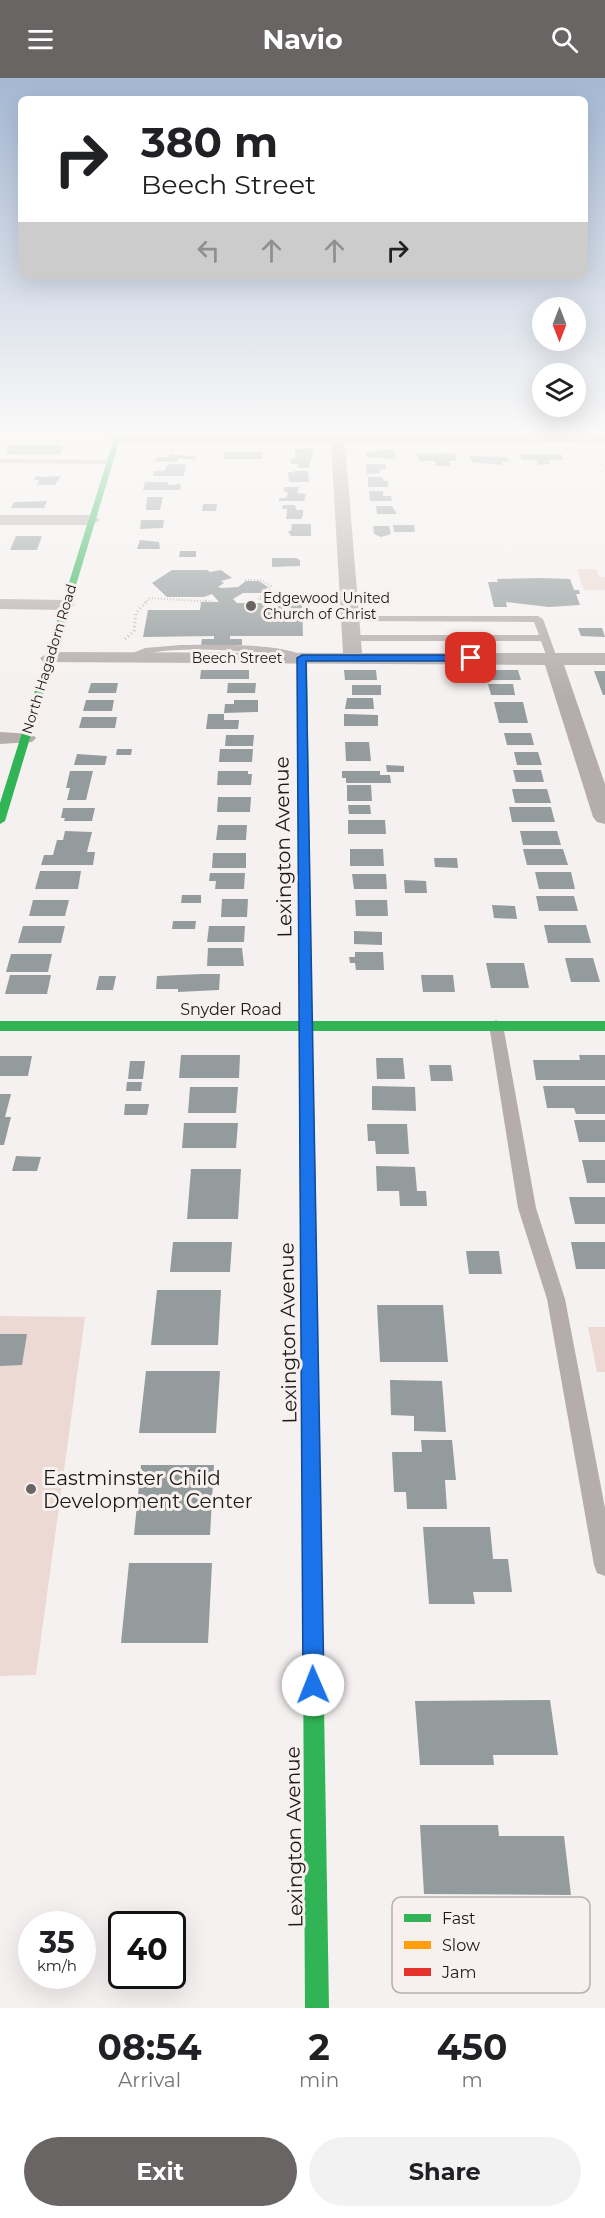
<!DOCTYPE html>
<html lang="en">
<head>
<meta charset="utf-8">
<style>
	:root { --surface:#fff; --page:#f2f2f2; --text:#202124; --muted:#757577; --accent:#686564 }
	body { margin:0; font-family:Montserrat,sans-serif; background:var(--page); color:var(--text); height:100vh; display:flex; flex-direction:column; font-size:22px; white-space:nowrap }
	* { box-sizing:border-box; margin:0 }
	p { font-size:20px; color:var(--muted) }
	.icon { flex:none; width:33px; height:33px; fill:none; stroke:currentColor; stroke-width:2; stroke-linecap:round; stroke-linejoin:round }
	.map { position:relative; height:1930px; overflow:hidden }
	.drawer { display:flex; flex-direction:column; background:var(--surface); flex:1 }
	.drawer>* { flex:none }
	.hud { position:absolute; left:18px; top:18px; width:570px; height:183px; border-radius:9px; box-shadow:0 6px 24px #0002; background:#fff; color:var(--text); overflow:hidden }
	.needle { width:39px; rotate:180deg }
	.buttons { position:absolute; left:532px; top:219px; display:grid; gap:12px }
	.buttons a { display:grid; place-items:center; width:54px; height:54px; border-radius:50%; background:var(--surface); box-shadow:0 6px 24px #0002; font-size:30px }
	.speed { position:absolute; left:18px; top:1833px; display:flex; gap:12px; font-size:30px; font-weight:700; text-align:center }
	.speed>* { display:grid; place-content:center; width:78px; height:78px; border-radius:50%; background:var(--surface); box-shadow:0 6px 24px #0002; line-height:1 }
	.speed small { font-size:15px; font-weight:400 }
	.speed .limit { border:3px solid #111; border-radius:9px; background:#fff; color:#111 }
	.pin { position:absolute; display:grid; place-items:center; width:51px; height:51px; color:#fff; margin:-26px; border-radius:12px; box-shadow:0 3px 9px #0006 }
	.me { position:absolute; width:66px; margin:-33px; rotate:359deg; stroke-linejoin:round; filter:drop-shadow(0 0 4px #0008) }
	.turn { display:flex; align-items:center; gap:21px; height:126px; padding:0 24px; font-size:27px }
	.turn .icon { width:78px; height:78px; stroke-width:2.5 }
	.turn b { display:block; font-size:42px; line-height:51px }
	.lanes { display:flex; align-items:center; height:57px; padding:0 24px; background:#0003; justify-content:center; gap:30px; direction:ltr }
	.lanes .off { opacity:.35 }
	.eta { display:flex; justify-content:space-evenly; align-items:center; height:102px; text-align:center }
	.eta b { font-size:36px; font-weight:700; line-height:42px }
	.button { display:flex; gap:12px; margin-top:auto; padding:12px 24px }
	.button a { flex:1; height:69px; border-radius:36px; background:var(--accent); color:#fff; font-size:24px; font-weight:700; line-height:69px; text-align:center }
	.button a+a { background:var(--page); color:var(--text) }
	header { display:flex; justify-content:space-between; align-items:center; height:78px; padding:0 24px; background:var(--accent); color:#fff; font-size:27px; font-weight:700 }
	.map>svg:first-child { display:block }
	.green { fill:#ecd9d3 }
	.building { fill:#939b9c }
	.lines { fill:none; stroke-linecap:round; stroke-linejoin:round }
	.path-far1 { stroke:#bbb6b5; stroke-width:2; stroke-dasharray:1 2; stroke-linecap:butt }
	.path { stroke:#bbb6b5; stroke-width:3; stroke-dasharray:1 3; stroke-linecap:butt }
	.lane { fill:#b4adab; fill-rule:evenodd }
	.street { fill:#b4adab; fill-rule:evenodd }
	.fast { fill:#30b455; fill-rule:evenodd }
	.slow { fill:#ff9f0a; fill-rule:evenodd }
	.jam { fill:#e5322d; fill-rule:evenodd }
	.route { fill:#1a73e8; stroke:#114b97; stroke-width:1.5 }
	.poi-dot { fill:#686564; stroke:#f7f0ee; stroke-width:2 }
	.labels { text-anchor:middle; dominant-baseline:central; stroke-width:6; stroke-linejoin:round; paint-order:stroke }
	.far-poi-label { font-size:14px; fill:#1c1919; stroke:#f7f0ee; text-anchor:start }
	.far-street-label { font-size:14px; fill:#1c1919; stroke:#f7f0ee }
	.street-label { font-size:16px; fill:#1c1919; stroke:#f7f0ee }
	.near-street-label { font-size:20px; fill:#1c1919; stroke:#f7f0ee }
	.near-poi-label { font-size:20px; fill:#1c1919; stroke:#f7f0ee; text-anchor:start }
	.key { fill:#f7f0ee; stroke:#b5b0ae; stroke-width:1.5 }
	.key-label { font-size:16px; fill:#1c1919 }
</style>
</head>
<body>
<header><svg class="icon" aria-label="menu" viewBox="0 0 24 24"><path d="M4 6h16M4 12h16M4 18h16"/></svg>Navio<svg class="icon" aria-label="search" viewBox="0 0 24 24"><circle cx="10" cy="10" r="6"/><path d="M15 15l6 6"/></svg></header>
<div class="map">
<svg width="605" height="1930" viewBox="0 0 605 1930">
	<rect width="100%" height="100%" fill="#f5f1f0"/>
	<!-- green -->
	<g class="green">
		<polygon points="577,491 596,491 599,499 605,499 605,512 584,512"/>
		<polygon points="0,1238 85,1239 36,1597 0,1598"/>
		<polygon points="588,1249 605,1249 605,1294 597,1294"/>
	</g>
	<!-- building -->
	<g class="building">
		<polygon points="10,367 57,367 63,368 61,375 55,376 6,376"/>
		<polygon points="314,370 309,390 298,390 298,386 291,386 291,380 295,380 295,371"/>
		<polygon points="394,371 396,381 367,379 366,374"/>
		<polygon points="225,374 263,374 262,381 224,381"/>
		<polygon points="455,375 457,383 449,383 450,388 436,388 435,383 419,383 417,376"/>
		<polygon points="170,376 185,378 196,378 195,382 178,380 177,384 154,383 158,379 170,379"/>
		<polygon points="519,376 561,376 564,382 548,382 550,386 538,387 536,382 522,382"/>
		<polygon points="470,378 507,379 509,384 502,384 502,387 472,384"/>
		<polygon points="168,386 186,386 184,398 153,398 154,393 164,393"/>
		<polygon points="366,386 385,386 386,391 380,391 381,395 367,396"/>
		<polygon points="294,393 308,393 309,404 289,404 288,394 293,394 294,397"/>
		<polygon points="36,398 42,399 61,398 55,407 37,407 39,402 34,402"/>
		<polygon points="368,399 383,399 383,403 388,403 388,409 368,409"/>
		<polygon points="145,404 168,404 168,407 181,406 180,412 143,412"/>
		<polygon points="284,409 299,409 297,415 306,416 304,423 279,423 279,420 286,420 288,414 284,414"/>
		<polygon points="369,413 383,413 383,418 391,418 392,423 370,423"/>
		<polygon points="147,419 163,419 160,432 146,432"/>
		<polygon points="47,423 44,430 11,430 14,424"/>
		<polygon points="203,426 217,426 216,433 202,433"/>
		<polygon points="283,427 295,427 296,432 303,432 303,438 301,441 286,441 287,431 282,431"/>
		<polygon points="376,428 392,428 397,436 377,436"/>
		<polygon points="141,442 164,442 163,450 140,451"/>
		<polygon points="292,446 311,446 311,458 291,458 288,453 291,453"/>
		<polygon points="393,447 414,447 415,454 394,454"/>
		<polygon points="373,448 389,448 391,456 381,459 374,456"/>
		<polygon points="16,458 42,458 37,472 10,472"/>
		<polygon points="140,462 159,464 160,471 137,471"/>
		<polygon points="180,473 196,473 196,479 179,479"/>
		<polygon points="272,480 296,480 300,482 300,488 272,489"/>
		<polygon points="172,492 207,492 210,494 221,492 232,500 221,503 224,505 218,509 222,510 238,509 246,503 259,503 268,509 261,515 243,515 233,521 237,525 302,525 303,558 230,558 230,561 242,561 242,567 201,567 202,561 214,561 214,558 143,559 148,532 200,532 201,524 219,524 212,516 204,519 167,519 152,505"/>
		<polygon points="539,500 570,501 574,512 579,512 580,516 576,516 580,527 549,529 506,524 507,529 494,529 488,504 498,504 497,501"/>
		<polygon points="578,550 602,550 605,559 581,558"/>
		<polygon points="201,592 249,592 249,601 200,601"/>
		<polygon points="344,592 376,592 377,602 345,602"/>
		<polygon points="487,592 518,592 521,602 489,602"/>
		<polygon points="594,593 605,593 605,617 603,617"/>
		<polygon points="91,605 118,605 116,615 88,615"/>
		<polygon points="228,605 256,605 255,615 227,615"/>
		<polygon points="488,606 513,606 515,617 491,617"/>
		<rect x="352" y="607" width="29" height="10"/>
		<polygon points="347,620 373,620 374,631 345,631"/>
		<polygon points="86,622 114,622 112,633 83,633"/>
		<polygon points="234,622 258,622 258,634 224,635 225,626 234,626"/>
		<polygon points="494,624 523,624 528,645 499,645"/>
		<polygon points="208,636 224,636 224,642 239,642 238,651 206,651"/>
		<polygon points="344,636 378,637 378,648 344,648"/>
		<polygon points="82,639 117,639 115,650 79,650"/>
		<polygon points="504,655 531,655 534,667 507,667"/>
		<polygon points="226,657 254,657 253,668 225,668"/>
		<polygon points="345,664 369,664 371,683 346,683"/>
		<polygon points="117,671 132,671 131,677 116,677"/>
		<polygon points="220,671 253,671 252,684 219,684"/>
		<polygon points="514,674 538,674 542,687 517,687"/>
		<polygon points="77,676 107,678 105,687 74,687"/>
		<polygon points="386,687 404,688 404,694 387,694"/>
		<polygon points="513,692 541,692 544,704 516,704"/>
		<polygon points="70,693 93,693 86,722 67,722 70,710 66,710"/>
		<polygon points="218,693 248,693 248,696 252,696 251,707 217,707"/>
		<polygon points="342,693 380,693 380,697 390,697 391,705 346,705 346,700 342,700"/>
		<polygon points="347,707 371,707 372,723 347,723"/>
		<polygon points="512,711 547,711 551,725 515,725"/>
		<polygon points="218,719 251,719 250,734 217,734"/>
		<polygon points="348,727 370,727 371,736 349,736"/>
		<polygon points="509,729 551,729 555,744 512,744"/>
		<polygon points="63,730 95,730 92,743 64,743 65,740 61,740"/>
		<polygon points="348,742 385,742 386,756 348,756"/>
		<polygon points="218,747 247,747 246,762 216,762"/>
		<polygon points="65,753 92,754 87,774 95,774 93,787 41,787 44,777 53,777 57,762 63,762"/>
		<polygon points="520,753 557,753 561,767 523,767"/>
		<polygon points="350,771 383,771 384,788 350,788"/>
		<polygon points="523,771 563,771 568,787 527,787"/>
		<polygon points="213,775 246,775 246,790 212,790"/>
		<polygon points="434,780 457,780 458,790 435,789"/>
		<polygon points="40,793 81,793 78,811 35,811"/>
		<polygon points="535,794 571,794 575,811 539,811"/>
		<polygon points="210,795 245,795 244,811 215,811 216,803 209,803"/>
		<polygon points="352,796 386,796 387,811 354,811"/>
		<polygon points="404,802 426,803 427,815 405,815"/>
		<polygon points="182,817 201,817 201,825 181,825"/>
		<polygon points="536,818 574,818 578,833 539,833"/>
		<polygon points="222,821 248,821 247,839 221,839"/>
		<polygon points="33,822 69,822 65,838 29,838"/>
		<polygon points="355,822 387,822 388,838 356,838"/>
		<polygon points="492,827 515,828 517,841 494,840"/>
		<polygon points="173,843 196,843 195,851 172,851"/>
		<polygon points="544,847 586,847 591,865 548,865"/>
		<polygon points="23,848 65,848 61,865 18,865"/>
		<polygon points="209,848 245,848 244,864 207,864"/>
		<polygon points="354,853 382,854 382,867 354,866"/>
		<polygon points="208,870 242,870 244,888 207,888"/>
		<polygon points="355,874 383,874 384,892 356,892 355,885 350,885 349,879 355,879"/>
		<polygon points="11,876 52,876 48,894 6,894"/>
		<polygon points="565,880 593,880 600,904 571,904"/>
		<polygon points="486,885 524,885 529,910 491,910"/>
		<polygon points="202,896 220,896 219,912 178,914 178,911 156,911 157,898"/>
		<polygon points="10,897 51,897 47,916 5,916"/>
		<polygon points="421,897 453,897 455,914 423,914"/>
		<polygon points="99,898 116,898 113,912 96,912"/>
		<polygon points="181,977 240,977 239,1000 179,1000"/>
		<polygon points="579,977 605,977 605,1002 536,1002 533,982 580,982"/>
		<polygon points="0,978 32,978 28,998 0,998"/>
		<polygon points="376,980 403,980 405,1001 377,1001"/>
		<polygon points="130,983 145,983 143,1001 128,1001"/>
		<polygon points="429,987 451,987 453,1003 431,1003"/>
		<polygon points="127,1004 142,1004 141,1013 126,1013"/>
		<polygon points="372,1008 415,1009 416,1033 372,1032"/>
		<polygon points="543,1008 605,1008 605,1036 576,1036 574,1030 547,1030"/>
		<polygon points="190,1009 238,1009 236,1035 188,1035"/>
		<polygon points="0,1016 11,1016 5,1039 11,1039 4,1067 0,1067"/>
		<polygon points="125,1026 149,1026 147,1037 124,1037"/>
		<polygon points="574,1042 605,1042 605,1064 579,1064"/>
		<polygon points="184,1045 238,1045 236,1070 182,1070"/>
		<polygon points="367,1046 407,1046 409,1076 376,1076 375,1063 368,1063"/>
		<polygon points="16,1078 41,1079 37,1093 12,1093"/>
		<polygon points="582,1082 605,1082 605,1105 587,1105"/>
		<polygon points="376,1088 415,1089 417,1113 426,1113 427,1128 400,1128 399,1113 377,1113"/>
		<polygon points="191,1091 241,1091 238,1141 187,1141"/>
		<polygon points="569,1119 605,1119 605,1146 575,1146"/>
		<polygon points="173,1164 232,1164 230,1194 170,1194"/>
		<polygon points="571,1164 605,1164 605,1191 576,1191"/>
		<polygon points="466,1173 499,1173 502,1196 469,1196"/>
		<polygon points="157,1212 221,1212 218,1267 151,1267"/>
		<polygon points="377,1227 443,1227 448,1284 380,1284"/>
		<polygon points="0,1256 27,1256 22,1287 0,1288"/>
		<polygon points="146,1293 220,1293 216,1355 139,1355"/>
		<polygon points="390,1302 442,1303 446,1354 414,1353 414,1338 391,1337"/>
		<polygon points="421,1362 452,1362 456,1402 445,1402 447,1431 407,1431 406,1414 394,1414 392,1374 422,1374"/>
		<polygon points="141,1387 214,1387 210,1457 134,1457"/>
		<polygon points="423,1449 490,1449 493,1481 508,1481 512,1514 473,1514 475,1526 429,1526"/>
		<polygon points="129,1485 212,1485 208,1565 121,1565"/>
		<polygon points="550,1622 558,1677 493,1677 494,1687 420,1687 415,1623"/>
		<polygon points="420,1747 498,1747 499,1758 564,1758 571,1817 424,1816"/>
	</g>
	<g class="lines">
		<!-- path-far1 -->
		<g class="path-far1">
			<polyline points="594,374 605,391"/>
			<polyline points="245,502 261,502 271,508 258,521 328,521"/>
			<polyline points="145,525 150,520 213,524"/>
		</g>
		<!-- path -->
		<g class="path">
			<polyline points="205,523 213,524"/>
			<polyline points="125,561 134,553 136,535 147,523"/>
		</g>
		<!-- lane -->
		<g class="lane">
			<polygon points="0,381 109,382 113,384 109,386 0,385"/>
			<polygon points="350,538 538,538 543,541 557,580 548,582 541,563 352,563 347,560 352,557 539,557 534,544 347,543 347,539"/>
			<path d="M181 567C209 567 287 564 307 580L302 583C259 572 192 568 148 575 140 576 133 581 126 583L121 580 145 570Z"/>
			<polygon points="496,942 503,947 536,1130 565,1221 605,1430 605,1498 597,1495 594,1487 547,1221 518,1130 489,947"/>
		</g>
		<!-- street -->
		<g class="street">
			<polygon points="326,351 340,351 342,356 605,356 605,364 345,365 362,575 605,575 605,587 564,587 605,706 605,746 597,744 593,739 545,587 43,584 40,580 50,574 343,575 331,365 117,365 110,361 117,357 328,356"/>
			<polygon points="0,437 92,437 100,442 92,447 0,447"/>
			<polygon points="0,521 66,522 75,527 66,532 0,531"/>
			<polygon points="0,654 32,656 36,660 32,664 0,666"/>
		</g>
		<!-- fast -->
		<g class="fast">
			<polygon points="117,351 123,351 5,743 0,746 0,725"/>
			<polygon points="302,577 307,580 312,943 605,943 605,953 312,953 313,979 306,984 299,979 299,953 0,953 0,943 299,943 297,580"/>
			<polygon points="311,1379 317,1382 320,1388 329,1930 305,1930 302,1388 305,1382"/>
		</g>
		<!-- slow -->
		<polygon class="slow" points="308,1122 313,1124 316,1128 320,1388 317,1394 311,1397 305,1394 302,1388 300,1128 303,1124"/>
		<!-- jam -->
		<polygon class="jam" points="306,974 313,979 316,1128 313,1132 308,1134 303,1132 300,1128 299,979"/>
	</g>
	<!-- sky -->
	<linearGradient id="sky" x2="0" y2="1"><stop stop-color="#a5b8d4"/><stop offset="0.57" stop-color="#faf9f8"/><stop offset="1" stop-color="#faf9f8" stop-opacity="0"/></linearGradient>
	<rect width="605" height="621" fill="url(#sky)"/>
	<!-- route -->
	<polygon class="route" points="302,577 471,577 476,580 471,583 306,583 324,1607 321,1615 313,1618 306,1615 303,1607 297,580"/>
	<!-- markers -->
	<g class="poi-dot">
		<circle cx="251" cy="528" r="6"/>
		<circle cx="31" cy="1411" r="6"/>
	</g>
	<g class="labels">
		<!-- far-poi labels -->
		<g class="far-poi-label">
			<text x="263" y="520">Edgewood United<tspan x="263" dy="16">Church of Christ</tspan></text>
		</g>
		<!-- far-street labels -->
		<g class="far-street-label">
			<text x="237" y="580">Beech Street</text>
			<text transform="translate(49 581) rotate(-73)">North Hagadorn Road</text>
		</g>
		<!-- street labels -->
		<g class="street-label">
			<text x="231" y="931">Snyder Road</text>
		</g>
		<!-- near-street labels -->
		<g class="near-street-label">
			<text transform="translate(283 769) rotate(-91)">Lexington Avenue</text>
			<text transform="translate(288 1255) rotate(-91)">Lexington Avenue</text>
			<text transform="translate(294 1759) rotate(-91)">Lexington Avenue</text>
		</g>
		<!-- near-poi labels -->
		<g class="near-poi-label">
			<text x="43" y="1400">Eastminster Child<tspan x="43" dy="23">Development Center</tspan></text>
		</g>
	</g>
	<!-- legend -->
	<rect x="392" y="1819" width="198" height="96" rx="9" class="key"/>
	<rect x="404" y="1836" width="27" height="8" fill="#30b455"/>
	<rect x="404" y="1863" width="27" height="8" fill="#ff9f0a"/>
	<rect x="404" y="1890" width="27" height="8" fill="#e5322d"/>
	<g class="key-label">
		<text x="442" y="1846">Fast</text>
		<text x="442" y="1873">Slow</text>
		<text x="442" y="1900">Jam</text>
	</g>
</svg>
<div class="buttons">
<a><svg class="needle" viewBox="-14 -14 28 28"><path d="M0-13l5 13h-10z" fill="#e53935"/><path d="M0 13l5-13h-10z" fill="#757577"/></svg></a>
<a><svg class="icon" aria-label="layers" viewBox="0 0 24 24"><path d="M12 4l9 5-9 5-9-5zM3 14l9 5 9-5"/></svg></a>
</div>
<div class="speed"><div>35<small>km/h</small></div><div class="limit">40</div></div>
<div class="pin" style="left:471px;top:580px;background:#d93025"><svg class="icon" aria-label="arrive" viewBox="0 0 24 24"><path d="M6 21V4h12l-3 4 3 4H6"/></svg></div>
<svg class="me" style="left:313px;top:1607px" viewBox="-20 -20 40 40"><circle r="19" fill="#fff"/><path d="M0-13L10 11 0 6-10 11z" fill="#1a73e8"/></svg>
<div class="hud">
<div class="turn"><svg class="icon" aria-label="right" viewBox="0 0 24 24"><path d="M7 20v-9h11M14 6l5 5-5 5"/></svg><div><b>380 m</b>Beech Street</div></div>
<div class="lanes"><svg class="icon off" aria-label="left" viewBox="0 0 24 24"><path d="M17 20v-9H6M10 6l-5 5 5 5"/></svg><svg class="icon off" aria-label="ahead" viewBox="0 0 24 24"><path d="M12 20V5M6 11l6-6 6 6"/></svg><svg class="icon off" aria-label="ahead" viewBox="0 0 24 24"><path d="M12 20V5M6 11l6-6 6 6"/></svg><svg class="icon" aria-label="right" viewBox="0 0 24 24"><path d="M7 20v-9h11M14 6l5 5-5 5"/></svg></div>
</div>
</div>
<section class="drawer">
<div class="eta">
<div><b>08:54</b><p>Arrival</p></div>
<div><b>2</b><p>min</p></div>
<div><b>450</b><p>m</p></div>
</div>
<div class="button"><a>Exit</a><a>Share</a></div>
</section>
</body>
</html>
